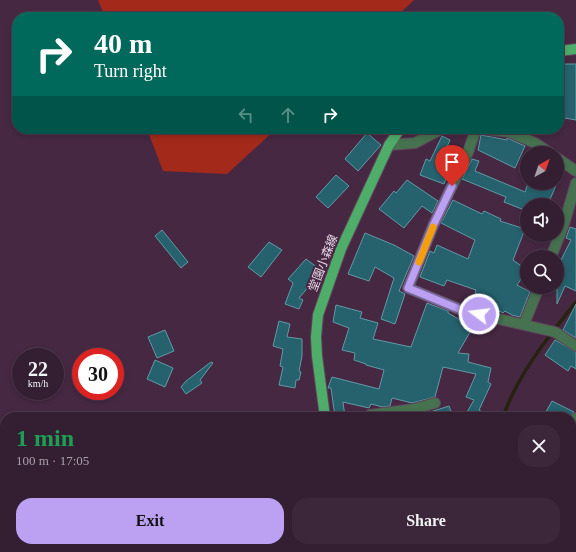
<!DOCTYPE html>
<html lang="en">
<head>
<meta charset="utf-8">
<style>
	:root { --surface:#341e32; --page:#3c273a; --text:#f1f3f6; --muted:#a9a2ac; --line:#4e3c4d; --accent:#bca0f2 }
	body { margin:0; font-family:"Times New Roman","Noto Sans JP",serif; background:var(--page); color:var(--text); height:100vh; display:flex; flex-direction:column; font-size:15px; white-space:nowrap }
	* { box-sizing:border-box; margin:0 }
	p { font-size:13px; color:var(--muted) }
	.icon { flex:none; width:22px; height:22px; fill:none; stroke:currentColor; stroke-width:2; stroke-linecap:round; stroke-linejoin:round }
	.map { position:relative; flex:1; overflow:hidden }
	.details { position:absolute; left:0px; top:412px; width:576px; height:140px; display:flex; flex-direction:column; background:var(--surface); border-radius:16px 16px 0 0; box-shadow:0 2px 6px #0003,0 0 0 1px var(--line) }
	.details>* { flex:none }
	.banner { position:absolute; left:12px; top:12px; width:552px; height:122px; border-radius:16px; box-shadow:0 2px 6px #0003,0 0 0 1px var(--line); background:#00695c; color:#fff; overflow:hidden }
	.needle { width:26px; rotate:40deg }
	.controls { position:absolute; left:520px; top:146px; display:grid; gap:8px }
	.controls a { display:grid; place-items:center; width:44px; height:44px; border-radius:50%; background:var(--surface); box-shadow:0 2px 6px #0003,0 0 0 1px var(--line); font-size:20px }
	.speed { position:absolute; left:12px; top:348px; display:flex; gap:8px; font-size:20px; font-weight:700; text-align:center }
	.speed>* { display:grid; place-content:center; width:52px; height:52px; border-radius:50%; background:var(--surface); box-shadow:0 2px 6px #0003,0 0 0 1px var(--line); line-height:1 }
	.speed small { font-size:10px; font-weight:400 }
	.speed .limit { border:6px solid #d22; background:#fff; color:#111 }
	.pin { position:absolute; display:grid; place-items:center; width:34px; height:34px; color:#fff; margin:-41px -17px; border-radius:50% 50% 50% 0; rotate:-45deg; box-shadow:0 0 4px #0007 }
	.pin .icon { rotate:45deg }
	.me { position:absolute; width:44px; margin:-22px; rotate:285deg; stroke-linejoin:round; filter:drop-shadow(0 0 3px #0008) }
	.turn { display:flex; align-items:center; gap:14px; height:84px; padding:0 16px; font-size:18px }
	.turn .icon { width:52px; height:52px; stroke-width:2.5 }
	.turn b { display:block; font-size:28px; line-height:34px }
	.lanes { display:flex; align-items:center; height:38px; padding:0 16px; background:#0003; justify-content:center; gap:20px; direction:ltr }
	.lanes .off { opacity:.35 }
	.round { display:grid; place-items:center; flex:none; width:42px; height:42px; border-radius:16px; background:var(--page) }
	.overview { display:flex; align-items:center; justify-content:space-between; height:68px; padding:0 16px }
	h1 { font-size:24px; font-weight:800; line-height:30px; color:#1e9e55 }
	.cta { display:flex; gap:8px; margin-top:auto; padding:8px 16px }
	.cta a { flex:1; height:46px; border-radius:16px; background:var(--accent); color:#111; font-size:16px; font-weight:800; line-height:46px; text-align:center }
	.cta a+a { background:var(--page); color:var(--text) }
	.map>svg:first-child { display:block }
	.forest { fill:#a32a1b }
	.lines { fill:none; stroke-linecap:round; stroke-linejoin:round }
	.stream { stroke:#282210; stroke-width:3.5 }
	.building { fill:#25626d; stroke:#609aa5 }
	.minor-casing { stroke:#60445d; stroke-width:12 }
	.major-casing { stroke:#60445d; stroke-width:12 }
	.minor { stroke:#467250; stroke-width:10 }
	.major { stroke:#4dad69; stroke-width:10 }
	.route-casing { stroke:#7a689d; stroke-width:10 }
	.route { stroke:#bca0f2; stroke-width:7 }
	.slow { stroke:#f59e0b; stroke-width:7 }
	.labels { text-anchor:middle; dominant-baseline:central; stroke-width:4; stroke-linejoin:round; paint-order:stroke }
	.street-label { font-size:12px; fill:#e7d4e4; stroke:#462843 }
</style>
</head>
<body>
<div class="map">
<svg width="576" height="552" viewBox="0 0 576 552">
	<rect width="100%" height="100%" fill="#462843"/>
	<!-- forest -->
	<g class="forest">
		<polygon points="98,0 414,0 396,17 105,17"/>
		<polygon points="147,129 276,129 227,174 163,171"/>
	</g>
	<g class="lines">
		<!-- stream -->
		<g class="stream">
			<path d="M503 417C518 374 548 337 576 302"/>
			<polyline points="326,552 328,547"/>
		</g>
	</g>
	<!-- building -->
	<g class="building">
		<polygon points="561,64 576,64 576,120 559,117 559,100 563,100"/>
		<polygon points="367,133 381,145 358,171 345,159"/>
		<polygon points="481,135 507,140 507,138 525,146 515,168 478,150"/>
		<polygon points="442,136 450,140 446,149 460,154 448,179 446,178 444,184 420,175 426,159 430,161"/>
		<polygon points="472,159 479,161 475,171 525,192 528,183 557,183 548,204 537,199 534,205 527,205 527,211 504,202 506,197 462,179"/>
		<polygon points="336,175 349,186 328,208 316,197"/>
		<polygon points="407,180 438,201 432,213 422,206 404,228 379,209 394,191 396,193"/>
		<polygon points="453,200 482,214 484,211 501,219 500,221 525,229 513,260 527,270 517,285 530,292 520,317 512,315 505,311 503,313 486,304 489,300 475,293 476,290 447,280 444,286 420,277 430,251 434,253 437,245 468,259 475,240 441,223"/>
		<polygon points="570,227 576,229 576,291 565,286 557,304 557,268 571,240 566,238"/>
		<polygon points="162,230 188,262 181,268 155,236"/>
		<polygon points="365,233 394,245 414,256 399,291 405,294 395,324 381,319 394,278 375,267 369,281 348,274"/>
		<polygon points="269,242 282,250 261,277 248,267"/>
		<polygon points="306,259 322,271 299,298 303,300 299,309 285,304 293,283 288,279"/>
		<polygon points="427,303 448,311 448,313 473,327 458,353 469,354 468,362 491,368 488,382 491,384 479,410 491,417 464,417 474,400 466,397 476,374 443,367 435,397 412,403 392,398 390,406 383,407 371,404 369,408 343,402 345,417 335,417 331,388 328,388 332,377 379,389 384,370 366,365 366,364 354,360 355,353 342,350 349,328 333,322 336,305 362,312 360,318 378,323 373,339 411,347"/>
		<polygon points="576,304 576,338 563,330"/>
		<polygon points="279,321 290,324 287,337 302,339 302,356 299,371 301,372 299,380 296,380 295,388 279,385 283,367 280,366 283,349 273,346"/>
		<polygon points="165,330 174,351 157,358 148,337"/>
		<polygon points="555,340 576,352 576,369 571,366 568,371 545,355"/>
		<polygon points="155,360 173,368 165,387 147,379"/>
		<polygon points="211,362 213,363 200,380 202,383 186,394 181,387 186,381"/>
		<polygon points="552,401 574,412 569,417 543,417"/>
		<polygon points="449,406 453,417 421,417 421,415"/>
	</g>
	<g class="lines">
		<!-- minor casing -->
		<g class="minor-casing">
			<g id="minor">
				<polyline points="476,129 468,152 433,226 408,288 464,311 555,332 576,346"/>
				<polyline points="483,129 509,132 535,143 550,153"/>
				<polyline points="389,145 415,143 441,129"/>
				<polyline points="557,158 576,171"/>
				<polyline points="551,257 564,224 576,183"/>
				<polyline points="524,324 539,287"/>
				<polyline points="368,417 370,415 414,409 435,403"/>
				<polyline points="571,426 576,418"/>
				<polyline points="440,547 449,552"/>
				<polyline points="335,552 346,547"/>
				<polyline points="516,552 517,547"/>
			</g>
		</g>
		<!-- major casing -->
		<g class="major-casing">
			<g id="major">
				<polyline points="559,51 576,49"/>
				<polyline points="325,417 317,356 316,337 318,315 341,249 389,145 400,129"/>
				<polyline points="297,552 300,547"/>
			</g>
		</g>
		<!-- minor -->
		<use href="#minor" class="minor"/>
		<!-- major -->
		<use href="#major" class="major"/>
	</g>
	<g class="lines">
		<!-- route casing -->
		<g class="route-casing">
			<polyline id="route" points="452,186 433,226 408,288 464,311 479,314"/>
		</g>
		<!-- route -->
		<use href="#route" class="route"/>
		<!-- slow -->
		<polyline class="slow" points="419,262 433,227"/>
	</g>
	<g class="labels">
		<!-- street labels -->
		<g class="street-label">
			<text transform="translate(323 263) rotate(-69)">堂園小森線</text>
		</g>
	</g>
</svg>
<div class="controls">
<a><svg class="needle" viewBox="-14 -14 28 28"><path d="M0-13l5 13h-10z" fill="#e53935"/><path d="M0 13l5-13h-10z" fill="#a9a2ac"/></svg></a>
<a><svg class="icon" aria-label="sound" viewBox="0 0 24 24"><path d="M4 9h4l5-4v14l-5-4H4zM17 9q2 3 0 6"/></svg></a>
<a><svg class="icon" aria-label="search" viewBox="0 0 24 24"><circle cx="10" cy="10" r="6"/><path d="M15 15l6 6"/></svg></a>
</div>
<div class="speed"><div>22<small>km/h</small></div><div class="limit">30</div></div>
<div class="pin" style="left:452px;top:186px;background:#d93025"><svg class="icon" aria-label="arrive" viewBox="0 0 24 24"><path d="M6 21V4h12l-3 4 3 4H6"/></svg></div>
<svg class="me" style="left:479px;top:314px" viewBox="-20 -20 40 40"><circle r="17" fill="#bca0f2" stroke="#fff" stroke-width="3"/><path d="M0-11L8 9 0 5-8 9z" fill="#fff"/></svg>
<div class="banner">
<div class="turn"><svg class="icon" aria-label="right" viewBox="0 0 24 24"><path d="M7 20v-9h11M14 6l5 5-5 5"/></svg><div><b>40 m</b>Turn right</div></div>
<div class="lanes"><svg class="icon off" aria-label="left" viewBox="0 0 24 24"><path d="M17 20v-9H6M10 6l-5 5 5 5"/></svg><svg class="icon off" aria-label="ahead" viewBox="0 0 24 24"><path d="M12 20V5M6 11l6-6 6 6"/></svg><svg class="icon" aria-label="right" viewBox="0 0 24 24"><path d="M7 20v-9h11M14 6l5 5-5 5"/></svg></div>
</div>
<section class="details">
<div class="overview"><div><h1>1 min</h1><p>100 m · 17:05</p></div><a class="round"><svg class="icon" aria-label="close" viewBox="0 0 24 24"><path d="M6 6l12 12M18 6L6 18"/></svg></a></div>
<div class="cta"><a>Exit</a><a>Share</a></div>
</section>
</div>
</body>
</html>
